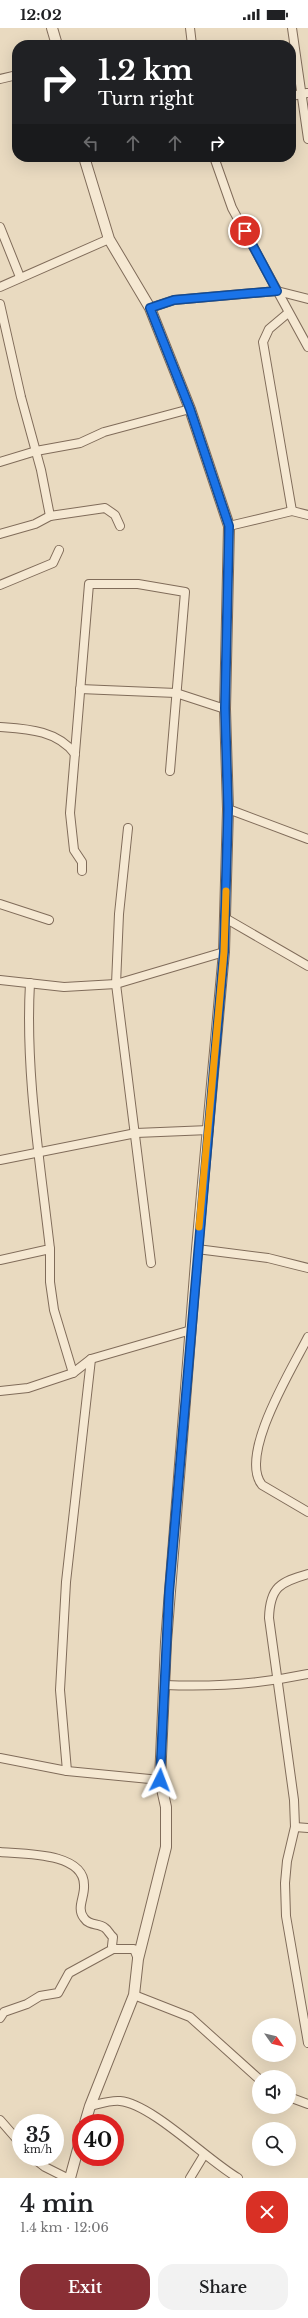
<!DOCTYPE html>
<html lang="en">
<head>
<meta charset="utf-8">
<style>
	:root { --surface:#fff; --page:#f2f2f2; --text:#202124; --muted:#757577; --accent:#892f35 }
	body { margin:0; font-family:"Libre Baskerville",serif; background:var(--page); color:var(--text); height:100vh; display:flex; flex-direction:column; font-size:15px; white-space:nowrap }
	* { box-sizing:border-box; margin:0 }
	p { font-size:13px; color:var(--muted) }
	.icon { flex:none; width:22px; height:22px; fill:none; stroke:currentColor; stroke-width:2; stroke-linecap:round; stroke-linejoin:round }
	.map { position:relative; height:2150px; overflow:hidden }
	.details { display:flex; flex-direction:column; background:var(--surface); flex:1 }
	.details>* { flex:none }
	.guide { position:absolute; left:12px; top:12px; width:284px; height:122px; border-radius:16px; box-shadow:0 4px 16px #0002; background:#202124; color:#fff; overflow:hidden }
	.needle { width:26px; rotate:124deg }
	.tools { position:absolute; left:252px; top:1990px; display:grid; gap:8px }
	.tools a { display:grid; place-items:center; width:44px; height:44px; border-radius:50%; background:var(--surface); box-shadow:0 4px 16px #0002; font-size:20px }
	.speed { position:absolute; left:12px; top:2086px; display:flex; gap:8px; font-size:20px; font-weight:700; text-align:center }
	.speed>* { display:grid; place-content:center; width:52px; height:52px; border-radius:50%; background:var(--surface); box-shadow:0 4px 16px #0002; line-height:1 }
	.speed small { font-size:10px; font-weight:400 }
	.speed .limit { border:6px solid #d22; background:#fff; color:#111 }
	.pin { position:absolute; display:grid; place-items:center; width:34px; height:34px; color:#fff; margin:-17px; border:2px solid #fff; border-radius:50%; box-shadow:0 1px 4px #0007 }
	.me { position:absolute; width:44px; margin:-22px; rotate:3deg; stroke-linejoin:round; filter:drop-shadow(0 0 3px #0008) }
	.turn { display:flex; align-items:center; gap:14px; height:84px; padding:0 20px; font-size:18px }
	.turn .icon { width:52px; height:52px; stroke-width:2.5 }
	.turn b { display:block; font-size:28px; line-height:34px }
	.lanes { display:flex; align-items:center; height:38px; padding:0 20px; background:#0003; justify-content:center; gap:20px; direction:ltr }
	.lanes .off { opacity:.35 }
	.round { display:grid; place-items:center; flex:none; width:42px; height:42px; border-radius:16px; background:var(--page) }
	.head { display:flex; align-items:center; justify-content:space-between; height:68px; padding:0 20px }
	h1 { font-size:24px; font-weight:600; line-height:30px }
	.primary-button { display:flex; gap:8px; margin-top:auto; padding:8px 20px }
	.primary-button a { flex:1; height:46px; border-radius:16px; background:var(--accent); color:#fff; font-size:16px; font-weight:600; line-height:46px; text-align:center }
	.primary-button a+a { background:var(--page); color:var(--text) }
	.status { display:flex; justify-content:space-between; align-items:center; height:28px; padding:0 20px; background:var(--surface); direction:ltr }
	.status svg { height:11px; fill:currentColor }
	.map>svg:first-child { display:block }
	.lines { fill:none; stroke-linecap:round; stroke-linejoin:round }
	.minor-casing { stroke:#806c5a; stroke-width:10 }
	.tertiary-casing { stroke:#806c5a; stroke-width:12 }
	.minor { stroke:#f5e8d2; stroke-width:8 }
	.tertiary { stroke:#f5e8d2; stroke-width:10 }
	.route-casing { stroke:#114b97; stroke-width:10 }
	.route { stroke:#1a73e8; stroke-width:7 }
	.slow { stroke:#f59e0b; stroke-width:7 }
</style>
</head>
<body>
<div class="status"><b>12:02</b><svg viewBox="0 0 49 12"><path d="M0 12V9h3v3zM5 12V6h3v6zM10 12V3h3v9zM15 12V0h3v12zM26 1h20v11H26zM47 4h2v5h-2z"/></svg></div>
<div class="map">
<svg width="308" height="2150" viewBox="0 0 308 2150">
	<rect width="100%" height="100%" fill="#e9dac0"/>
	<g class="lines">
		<!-- minor casing -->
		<g class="minor-casing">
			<g id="minor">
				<polyline points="190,0 192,17"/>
				<polyline points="292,0 308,111"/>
				<polyline points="0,51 17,47"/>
				<polyline points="291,68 307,65"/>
				<polyline points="214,129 232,180 308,319"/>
				<polyline points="0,199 20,249"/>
				<polyline points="0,259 109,211"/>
				<polyline points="0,276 21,369 41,442 50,488"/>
				<polyline points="150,280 174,272 277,263 308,271"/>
				<polyline points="288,285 269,301 263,314 292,483"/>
				<polyline points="0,434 36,423 80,415 104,404 190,381"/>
				<polyline points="229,498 292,483 308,487"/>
				<polyline points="0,506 35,496 50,488 105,480 115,487 120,498"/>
				<polyline points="0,557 53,535 59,522"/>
				<polyline points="80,661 176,665 225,681"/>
				<path d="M0 699C27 701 57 702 75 726"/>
				<polyline points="228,781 308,811"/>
				<polyline points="128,800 119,886 116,956 151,1235"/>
				<polyline points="82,843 82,834 74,822 70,785 89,556 138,556 185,564 170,743"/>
				<polyline points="0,876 49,892"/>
				<polyline points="225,890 308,938"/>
				<polyline points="0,952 64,959 116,956 224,924"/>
				<polyline points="0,1132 136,1105 209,1102"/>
				<polyline points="50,1221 50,1254 54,1282 73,1345"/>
				<polyline points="197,1221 268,1230 308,1240"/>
				<path d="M0 1232 50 1221C40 1133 25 1043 30 955"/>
				<path d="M308 1309C293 1339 238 1427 262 1457L308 1484"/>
				<polyline points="0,1363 28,1360 73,1345 91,1331 191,1302"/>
				<path d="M308 1546C280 1554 270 1559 269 1590L294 1772 295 1799 287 1833 285 1855 286 1888 308 2015"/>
				<path d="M165 1657C213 1659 261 1656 308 1646"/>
				<polyline points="0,1730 67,1743 160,1752"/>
				<polyline points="67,1743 60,1662 66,1554 91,1331"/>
				<polyline points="295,1799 308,1800"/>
				<path d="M0 1824C22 1826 84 1824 84 1857 85 1869 76 1880 84 1890 89 1898 99 1895 105 1900 108 1902 110 1907 113 1909L112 1918 113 1921 69 1945 58 1965 40 1968 27 1976 4 1984 0 1990"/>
				<polyline points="113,1921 134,1921 138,1931"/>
				<polyline points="134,1967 190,1989 259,2051"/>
				<polyline points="289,2069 308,2076"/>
				<path d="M90 2078C99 2076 111 2072 120 2073 152 2076 207 2132 238 2150"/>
				<polyline points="0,2092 21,2116"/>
				<polyline points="32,2129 45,2139 67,2150"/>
				<polyline points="190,2150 204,2127"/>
			</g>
		</g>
		<!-- tertiary casing -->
		<g class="tertiary-casing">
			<g id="tertiary">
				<polyline points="52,0 57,17"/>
				<polyline points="84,129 109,211 150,280 190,381 229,498 225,681 228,781 224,924 197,1221 166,1614 160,1752 166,1779 166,1819 138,1931 134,1967 90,2078 85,2095"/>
				<polyline points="70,2150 81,2110"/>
			</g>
		</g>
		<!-- minor -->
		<use href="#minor" class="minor"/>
		<!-- tertiary -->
		<use href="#tertiary" class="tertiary"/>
	</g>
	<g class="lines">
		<!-- route casing -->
		<g class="route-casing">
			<polyline id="route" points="160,1752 169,1565 224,924 228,781 225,680 229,498 190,381 150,280 174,272 277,263 245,203"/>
		</g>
		<!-- route -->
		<use href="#route" class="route"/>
		<!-- slow -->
		<polyline class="slow" points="199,1199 224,924 226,863"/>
	</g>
</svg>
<div class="tools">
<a><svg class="needle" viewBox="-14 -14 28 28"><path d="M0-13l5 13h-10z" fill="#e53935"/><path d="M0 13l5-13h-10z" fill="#757577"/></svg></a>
<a><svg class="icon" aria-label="sound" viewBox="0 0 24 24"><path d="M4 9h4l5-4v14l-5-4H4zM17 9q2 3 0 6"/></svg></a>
<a><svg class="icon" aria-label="search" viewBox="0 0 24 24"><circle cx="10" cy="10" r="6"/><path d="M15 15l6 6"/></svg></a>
</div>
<div class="speed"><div>35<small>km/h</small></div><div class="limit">40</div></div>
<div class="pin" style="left:245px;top:203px;background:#d93025"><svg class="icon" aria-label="arrive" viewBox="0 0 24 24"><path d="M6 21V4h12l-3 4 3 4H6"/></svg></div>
<svg class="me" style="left:160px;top:1752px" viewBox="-20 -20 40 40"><path d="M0-17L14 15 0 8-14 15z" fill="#1a73e8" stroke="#fff" stroke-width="4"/></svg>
<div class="guide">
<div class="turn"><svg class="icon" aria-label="right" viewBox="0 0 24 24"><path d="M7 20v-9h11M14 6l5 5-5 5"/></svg><div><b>1.2 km</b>Turn right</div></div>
<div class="lanes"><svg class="icon off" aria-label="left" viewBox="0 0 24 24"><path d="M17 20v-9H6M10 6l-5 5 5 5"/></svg><svg class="icon off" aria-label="ahead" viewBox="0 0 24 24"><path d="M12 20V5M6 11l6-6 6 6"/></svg><svg class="icon off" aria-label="ahead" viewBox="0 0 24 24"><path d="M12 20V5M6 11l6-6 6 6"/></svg><svg class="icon" aria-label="right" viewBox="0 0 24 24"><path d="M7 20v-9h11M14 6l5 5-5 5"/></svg></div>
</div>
</div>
<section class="details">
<div class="head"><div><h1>4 min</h1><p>1.4 km · 12:06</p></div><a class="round" style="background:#d93025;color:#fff"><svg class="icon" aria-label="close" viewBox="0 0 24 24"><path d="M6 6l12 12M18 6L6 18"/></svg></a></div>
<div class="primary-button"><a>Exit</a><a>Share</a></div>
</section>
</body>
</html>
